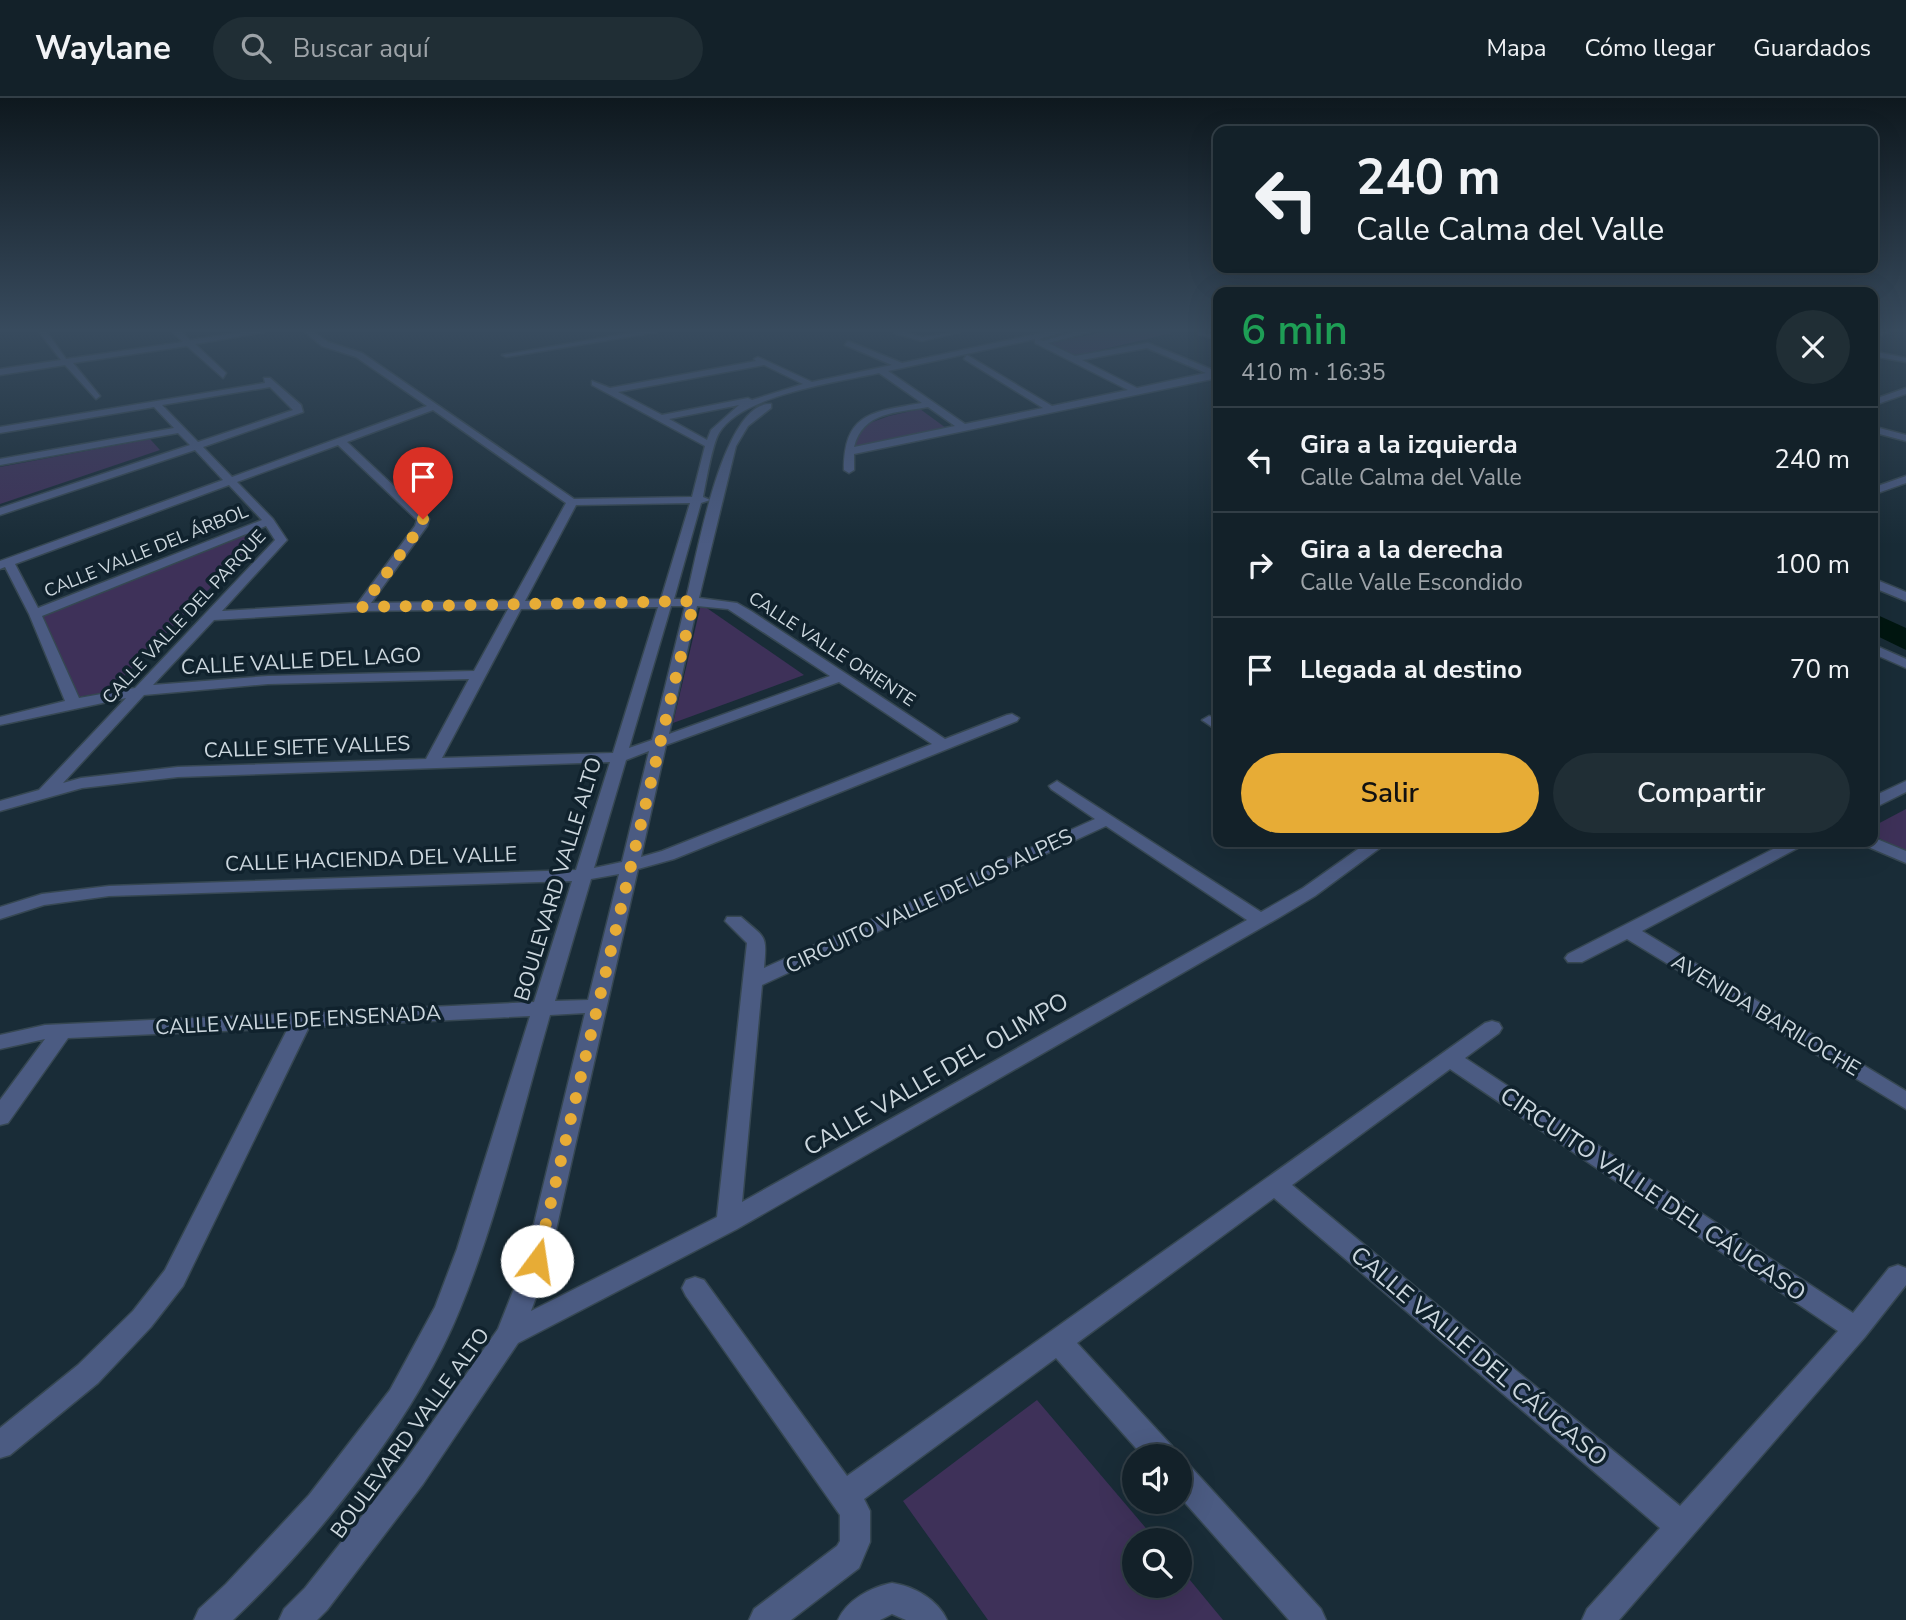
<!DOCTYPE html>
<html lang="es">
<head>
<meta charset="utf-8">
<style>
	:root { --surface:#132129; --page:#202e35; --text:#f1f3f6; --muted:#9da3a8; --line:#323e46; --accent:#e7ac36 }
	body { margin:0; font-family:"Nunito Sans",sans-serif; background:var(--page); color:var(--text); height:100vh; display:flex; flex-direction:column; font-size:26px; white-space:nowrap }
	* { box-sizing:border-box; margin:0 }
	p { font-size:23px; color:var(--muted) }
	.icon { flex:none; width:38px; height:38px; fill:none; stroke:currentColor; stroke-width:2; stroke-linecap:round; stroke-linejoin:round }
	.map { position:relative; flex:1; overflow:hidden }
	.side { position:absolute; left:1213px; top:189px; width:665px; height:560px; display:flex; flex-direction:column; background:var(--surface); border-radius:14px; box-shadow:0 7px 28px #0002,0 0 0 2px var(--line) }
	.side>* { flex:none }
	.guide { position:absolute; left:1213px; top:28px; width:665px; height:147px; border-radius:14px; box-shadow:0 7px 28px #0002,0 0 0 2px var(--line); background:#132129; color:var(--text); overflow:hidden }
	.fabs { position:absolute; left:1122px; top:1346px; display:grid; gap:14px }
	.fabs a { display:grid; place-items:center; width:70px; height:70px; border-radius:50%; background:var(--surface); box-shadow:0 7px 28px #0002,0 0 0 2px var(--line); font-size:35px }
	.pin { position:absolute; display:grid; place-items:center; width:60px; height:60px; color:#fff; margin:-72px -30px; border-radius:50% 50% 50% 0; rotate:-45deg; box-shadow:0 0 7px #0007 }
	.pin .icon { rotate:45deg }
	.me { position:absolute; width:77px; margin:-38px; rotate:14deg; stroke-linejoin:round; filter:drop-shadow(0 0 5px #0008) }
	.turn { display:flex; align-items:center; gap:24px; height:147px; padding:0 28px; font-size:32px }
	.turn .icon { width:91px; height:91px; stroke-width:2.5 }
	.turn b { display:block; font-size:49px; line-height:60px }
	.round { display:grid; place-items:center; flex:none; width:74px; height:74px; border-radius:37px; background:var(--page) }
	.head { display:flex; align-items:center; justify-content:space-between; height:119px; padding:0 28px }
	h1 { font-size:42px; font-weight:600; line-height:52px; color:#1e9e55 }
	.button { display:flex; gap:14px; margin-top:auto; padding:14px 28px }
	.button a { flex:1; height:80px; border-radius:42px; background:var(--accent); color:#111; font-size:28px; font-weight:600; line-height:80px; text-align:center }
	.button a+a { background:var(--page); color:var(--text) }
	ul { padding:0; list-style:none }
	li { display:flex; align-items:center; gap:21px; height:105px; padding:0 28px; border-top:2px solid var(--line) }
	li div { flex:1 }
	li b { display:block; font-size:26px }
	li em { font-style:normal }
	header { display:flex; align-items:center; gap:42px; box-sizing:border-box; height:98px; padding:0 35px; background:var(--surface); border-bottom:2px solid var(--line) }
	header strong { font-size:33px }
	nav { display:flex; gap:38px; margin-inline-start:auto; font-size:24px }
	.search { width:490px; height:63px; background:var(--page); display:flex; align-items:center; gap:18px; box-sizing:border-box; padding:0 24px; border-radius:38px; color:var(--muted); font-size:26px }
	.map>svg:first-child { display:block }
	.green { fill:#3e3159 }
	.water { fill:#001610 }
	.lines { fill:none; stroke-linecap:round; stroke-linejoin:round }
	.minor-casing { stroke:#364752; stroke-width:3 }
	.minor { fill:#4b5b82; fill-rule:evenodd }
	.route { stroke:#e7ac36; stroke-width:12; stroke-dasharray:0 21.6 }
	.labels { text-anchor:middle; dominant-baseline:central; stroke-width:7; stroke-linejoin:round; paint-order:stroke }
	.far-street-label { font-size:18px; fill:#ccd7de; stroke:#10222d }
	.street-label { font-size:21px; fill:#ccd7de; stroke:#10222d }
	.near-street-label { font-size:24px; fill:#ccd7de; stroke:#10222d }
</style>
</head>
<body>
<header>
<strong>Waylane</strong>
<div class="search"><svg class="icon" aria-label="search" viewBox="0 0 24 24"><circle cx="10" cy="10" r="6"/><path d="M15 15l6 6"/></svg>Buscar aquí</div>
<nav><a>Mapa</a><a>Cómo llegar</a><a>Guardados</a></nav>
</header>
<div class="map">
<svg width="1906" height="1522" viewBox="0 0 1906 1522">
	<rect width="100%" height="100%" fill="#192c37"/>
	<!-- green -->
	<g class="green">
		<polygon points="1103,234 1170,234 1172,235 1075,258 1051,245"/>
		<polygon points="920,311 946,330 854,349 854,336 867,326 889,318"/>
		<polygon points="150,341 160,352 0,406 0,369"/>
		<polygon points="251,435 258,441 109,594 77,599 34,521"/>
		<polygon points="701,506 804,577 673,625"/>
		<polygon points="1906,711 1906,754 1873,737 1872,729"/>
		<polygon points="1037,1302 1156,1442 1134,1442 1134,1488 1180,1488 1180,1470 1223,1522 988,1522 903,1403"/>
	</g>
	<!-- water -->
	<polygon class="water" points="1873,515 1906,530 1906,552 1873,536"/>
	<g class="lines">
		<!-- minor casing -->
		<g class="minor-casing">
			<g id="minor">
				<polygon points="39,234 47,234 66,261 183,244 173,234 182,234 190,242 242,234 264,234 195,246 226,275 223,280 187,248 73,265 100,298 96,301 65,267 0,277 0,271 61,262"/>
				<path d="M305 234H314L328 244 362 255 574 401 692 399 705 348 592 287V283L610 290 756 263 754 261 758 259 812 284 892 267 845 247 848 243 902 265 1046 234H1063L1039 241 1043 243 1074 234H1090L1048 245 1075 258 1148 245 1218 274 1217 280 854 356V372L849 375 844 372C844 315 871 314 922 305L879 275C838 284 741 297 719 335 712 347 706 384 703 399L710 402 701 405 674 501H686C696 463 722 303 771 306V310L748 328 736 348 699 500 737 505 751 513 945 641 1007 617 1012 616 1019 620 1017 623 674 761 638 771 549 1163 531 1213 717 1119 747 845 725 823 727 819H741C766 841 767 836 764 870L1095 721 1051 691 1049 688 1057 683 1261 814 1303 790 1368 744H1388L1315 798 1280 819 737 1131 518 1245 423 1386 327 1512 317 1522H279L284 1511 305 1490 403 1366 498 1231 525 1163 585 915 550 917C522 1014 498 1118 460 1211 417 1318 317 1443 233 1522H194L199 1511 226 1486 309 1397 390 1292 435 1209 457 1151 530 918 309 929 183 1188 151 1229 98 1285 10 1357 0 1360V1330L78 1267 133 1213 165 1172 288 930 68 940 8 1025 0 1027V1002L45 941 0 951V937L45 927 534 904 572 783 109 798 44 807 0 821V809L42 796 109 788 576 772 610 664 178 679 82 690 0 713V703L39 692 126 600 0 627V619L65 603 29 516 5 469 0 471V463L223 382 195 352 0 417V410L190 347 178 335 0 367V361L174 330 154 309 0 335V329L265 285 264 280H270L301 307 303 314 203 349 232 379 427 308 356 259 322 248ZM1035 241V245L1128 292 1052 308 967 257 964 261 1043 310 965 326 888 273ZM1147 250 1206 275 1137 290 1082 262ZM764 267 803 286 752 302 748 300 662 317 618 294ZM270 289 293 312 198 344 162 307ZM739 307 711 332 707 342 669 321ZM928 309 955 328 854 349C863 313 897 315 928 309ZM433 312 566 405 512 503 371 505 427 428 429 421 347 344ZM338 347 417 422 415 428 358 505 222 513 287 442 273 421 237 384ZM229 387 262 422 38 510 15 466ZM690 405 661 501 525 503 576 407ZM266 428 275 442 135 590 79 600 42 518ZM671 508H685L652 642 629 650ZM697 508 728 511 830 578 669 636ZM658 509 613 655 442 660 521 511ZM508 511 474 573 268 578 153 587 214 522 362 513ZM469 581 426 661 178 669 81 680 63 685 144 597 268 586ZM839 584 932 646 662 753 641 759 666 647ZM649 653 622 764 594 770 626 662ZM1106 728 1247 822 742 1104 762 887ZM619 776 588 902 555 903 591 781Z"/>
				<polygon points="636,234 657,234 506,259 502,257"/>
				<polygon points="905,234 922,239 960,234 922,243 894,235"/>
				<polygon points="1198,234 1218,237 1218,242 1199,236"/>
				<polygon points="1876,234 1889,234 1872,240 1872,235"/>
				<polygon points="1872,253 1906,260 1906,264 1872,258"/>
				<polygon points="1906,290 1906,296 1872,308 1872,302"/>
				<polygon points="1872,328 1906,337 1906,343 1872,334"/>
				<polygon points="1906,378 1906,385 1872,397 1872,390"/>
				<polygon points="1872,480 1906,494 1906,503 1872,489"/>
				<polygon points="1872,546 1906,561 1906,570 1872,555"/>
				<polygon points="1209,618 1218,621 1218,633 1202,622"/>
				<polygon points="1906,683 1906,694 1872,711 1872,699"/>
				<polygon points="1872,739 1906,753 1906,765 1866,748 1864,744 1872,744"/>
				<polygon points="1787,744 1809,744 1642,833 1906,993 1906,1011 1627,841 1582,864 1568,864 1565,860 1568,856"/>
				<path d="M1492 923 1499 925 1502 930 1499 935 1465 960 1853 1215 1889 1170 1898 1167 1906 1170V1187L1865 1239 1619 1522H1582L1587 1511 1660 1430 1274 1100 1077 1245 1172 1348 1176 1358H1143L1056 1260 864 1401 870 1413V1444L859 1470 791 1522H749L754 1511 837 1448 840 1443V1417L686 1198 682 1190 686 1182 695 1179 704 1182 847 1378 1485 925ZM1450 971 1838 1233 1680 1408 1292 1087Z"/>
				<polygon points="1180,1364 1190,1368 1321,1511 1326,1522 1289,1522 1180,1399"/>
				<path d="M892 1485C914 1488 938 1502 947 1522H906L892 1516 880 1522H838C847 1502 871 1489 892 1485Z"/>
			</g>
		</g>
		<!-- minor -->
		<use href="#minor" class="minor"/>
	</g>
	<!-- sky -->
	<linearGradient id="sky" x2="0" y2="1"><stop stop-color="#0e181e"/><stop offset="0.52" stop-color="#384b5e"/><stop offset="1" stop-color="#384b5e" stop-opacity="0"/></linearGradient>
	<rect width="1906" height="447" fill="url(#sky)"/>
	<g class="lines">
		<!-- route -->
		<polyline class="route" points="423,421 421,428 362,509 694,503 537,1163"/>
	</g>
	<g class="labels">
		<!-- far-street labels -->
		<g class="far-street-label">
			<text transform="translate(146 453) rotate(-22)">CALLE VALLE DEL ÁRBOL</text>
			<text transform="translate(184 519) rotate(-47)">CALLE VALLE DEL PARQUE</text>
			<text transform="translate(832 551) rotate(33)">CALLE VALLE ORIENTE</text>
		</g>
		<!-- street labels -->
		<g class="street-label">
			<text transform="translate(301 563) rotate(-3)">CALLE VALLE DEL LAGO</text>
			<text transform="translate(307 649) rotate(-2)">CALLE SIETE VALLES</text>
			<text transform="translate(371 761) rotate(-2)">CALLE HACIENDA DEL VALLE</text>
			<text transform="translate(558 781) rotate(-73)">BOULEVARD VALLE ALTO</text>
			<text transform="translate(929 803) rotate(-25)">CIRCUITO VALLE DE LOS ALPES</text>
			<text transform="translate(1766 917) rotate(31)">AVENIDA BARILOCHE</text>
			<text transform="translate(298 922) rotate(-3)">CALLE VALLE DE ENSENADA</text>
			<text transform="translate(410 1335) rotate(-54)">BOULEVARD VALLE ALTO</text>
		</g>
		<!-- near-street labels -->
		<g class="near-street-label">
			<text transform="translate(936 976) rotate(-30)">CALLE VALLE DEL OLIMPO</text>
			<text transform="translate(1653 1096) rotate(34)">CIRCUITO VALLE DEL CÁUCASO</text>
			<text transform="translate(1479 1258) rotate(40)">CALLE VALLE DEL CÁUCASO</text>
		</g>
	</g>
</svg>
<div class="fabs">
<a><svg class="icon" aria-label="sound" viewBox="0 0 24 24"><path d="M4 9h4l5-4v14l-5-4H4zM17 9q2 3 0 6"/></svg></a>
<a><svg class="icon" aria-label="search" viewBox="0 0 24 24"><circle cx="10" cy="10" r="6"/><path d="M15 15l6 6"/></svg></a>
</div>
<div class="pin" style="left:423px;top:421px;background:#d93025"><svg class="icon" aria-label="arrive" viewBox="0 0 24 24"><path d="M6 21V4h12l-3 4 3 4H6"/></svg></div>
<svg class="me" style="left:537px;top:1163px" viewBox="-20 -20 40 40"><circle r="19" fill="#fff"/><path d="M0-13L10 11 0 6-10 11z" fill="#e7ac36"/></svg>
<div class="guide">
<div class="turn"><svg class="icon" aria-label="left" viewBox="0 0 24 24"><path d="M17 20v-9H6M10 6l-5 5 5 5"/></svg><div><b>240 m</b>Calle Calma del Valle</div></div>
</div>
<section class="side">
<div class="head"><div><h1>6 min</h1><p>410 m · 16:35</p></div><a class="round"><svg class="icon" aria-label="close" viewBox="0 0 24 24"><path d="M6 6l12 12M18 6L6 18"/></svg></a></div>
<ul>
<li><svg class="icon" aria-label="left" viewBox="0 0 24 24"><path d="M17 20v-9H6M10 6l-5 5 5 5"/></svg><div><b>Gira a la izquierda</b><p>Calle Calma del Valle</p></div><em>240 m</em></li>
<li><svg class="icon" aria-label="right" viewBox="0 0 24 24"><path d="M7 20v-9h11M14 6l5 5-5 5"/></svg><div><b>Gira a la derecha</b><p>Calle Valle Escondido</p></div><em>100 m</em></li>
<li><svg class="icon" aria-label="arrive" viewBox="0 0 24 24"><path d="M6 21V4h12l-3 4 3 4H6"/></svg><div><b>Llegada al destino</b></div><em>70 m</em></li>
</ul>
<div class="button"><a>Salir</a><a>Compartir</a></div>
</section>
</div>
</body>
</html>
